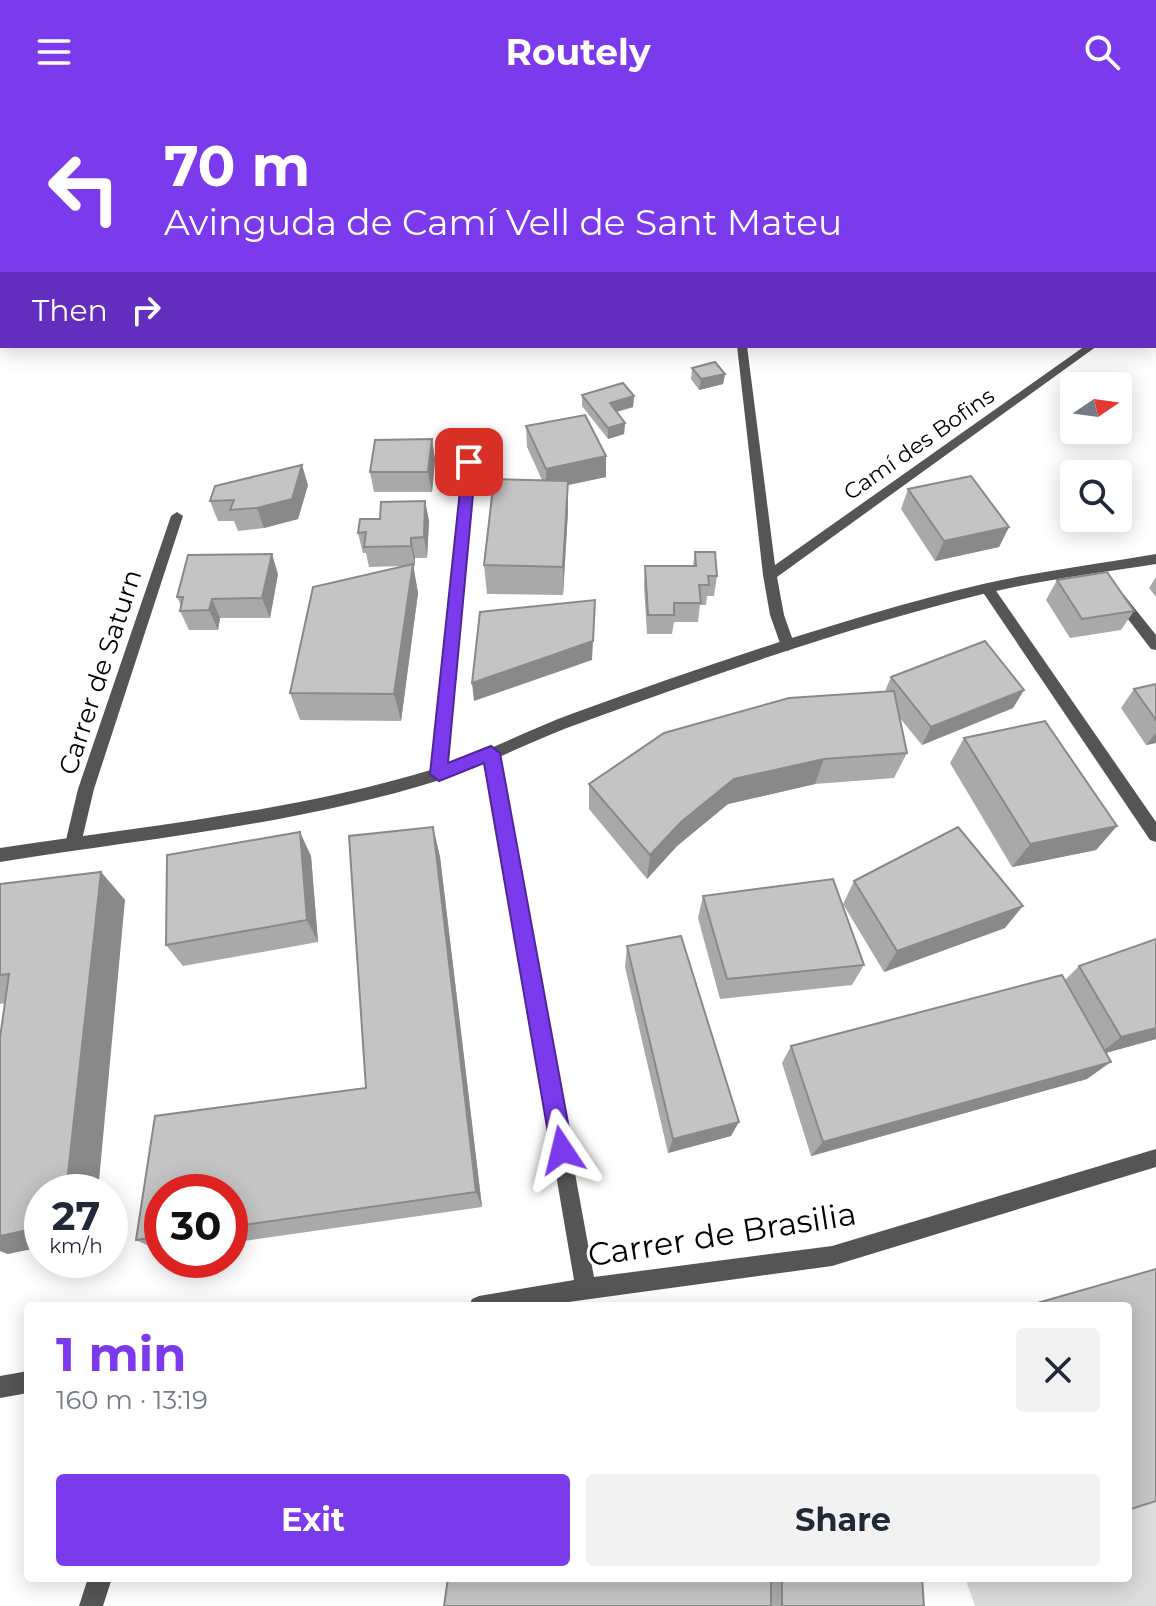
<!DOCTYPE html>
<html lang="en">
<head>
<meta charset="utf-8">
<style>
	:root { --surface:#fff; --page:#f2f2f3; --text:#1f2937; --muted:#747a83; --accent:#7c3aed }
	body { margin:0; font-family:Montserrat,sans-serif; background:var(--page); color:var(--text); height:100vh; display:flex; flex-direction:column; font-size:30px; white-space:nowrap }
	* { box-sizing:border-box; margin:0 }
	p { font-size:26px; color:var(--muted) }
	.icon { flex:none; width:44px; height:44px; fill:none; stroke:currentColor; stroke-width:2; stroke-linecap:round; stroke-linejoin:round }
	.map { position:relative; flex:1; overflow:hidden }
	.details { position:absolute; left:24px; top:1198px; width:1108px; height:280px; display:flex; flex-direction:column; background:var(--surface); border-radius:8px; box-shadow:0 4px 20px #0003 }
	.details>* { flex:none }
	.guide { position:absolute; left:0px; top:0px; width:1156px; height:244px; box-shadow:0 4px 20px #0003; background:#7c3aed; color:#fff; overflow:hidden }
	.needle { width:52px; rotate:77deg }
	.tools { position:absolute; left:1060px; top:268px; display:grid; gap:16px }
	.tools a { display:grid; place-items:center; width:72px; height:72px; border-radius:8px; background:var(--surface); box-shadow:0 4px 20px #0003; font-size:40px }
	.speed { position:absolute; left:24px; top:1070px; display:flex; gap:16px; font-size:40px; font-weight:700; text-align:center }
	.speed>* { display:grid; place-content:center; width:104px; height:104px; border-radius:50%; background:var(--surface); box-shadow:0 4px 20px #0003; line-height:1 }
	.speed small { font-size:20px; font-weight:400 }
	.speed .limit { border:12px solid #d22; background:#fff; color:#111 }
	.pin { position:absolute; display:grid; place-items:center; width:68px; height:68px; color:#fff; margin:-34px; border-radius:16px; box-shadow:0 4px 12px #0006 }
	.me { position:absolute; width:88px; margin:-44px; rotate:350deg; stroke-linejoin:round; filter:drop-shadow(0 0 6px #0008) }
	.turn { display:flex; align-items:center; gap:28px; height:168px; padding:0 32px; font-size:36px }
	.turn .icon { width:104px; height:104px; stroke-width:2.5 }
	.turn b { display:block; font-size:56px; line-height:68px }
	.then { display:flex; align-items:center; height:76px; padding:0 32px; background:#0003; gap:16px; font-size:30px }
	.round { display:grid; place-items:center; flex:none; width:84px; height:84px; border-radius:8px; background:var(--page) }
	.summary { display:flex; align-items:center; justify-content:space-between; height:136px; padding:0 32px }
	h1 { font-size:48px; font-weight:700; line-height:60px; color:var(--accent) }
	.cta { display:flex; gap:16px; margin-top:auto; padding:16px 32px }
	.cta a { flex:1; height:92px; border-radius:8px; background:var(--accent); color:#fff; font-size:32px; font-weight:700; line-height:92px; text-align:center }
	.cta a+a { background:var(--page); color:var(--text) }
	header { display:flex; justify-content:space-between; align-items:center; height:104px; padding:0 32px; background:var(--accent); color:#fff; font-size:36px; font-weight:700 }
	.map>svg:first-child { display:block }
	.green { fill:#dcdcdc }
	.lines { fill:none; stroke-linecap:round; stroke-linejoin:round }
	.minor { fill:#555; fill-rule:evenodd }
	.tertiary { fill:#555; fill-rule:evenodd }
	.wall { fill:#a9a9a9 }
	.shaded-wall { fill:#898989 }
	.building { fill:#c4c4c4; stroke:#898989; stroke-width:2 }
	.route { fill:#7c3aed; stroke:#51269a; stroke-width:2 }
	.labels { text-anchor:middle; dominant-baseline:central; stroke-width:6; stroke-linejoin:round; paint-order:stroke }
	.far-street-label { font-size:22px; fill:#000; stroke:#fff }
	.street-label { font-size:26px; fill:#000; stroke:#fff }
	.near-street-label { font-size:32px; fill:#000; stroke:#fff }
</style>
</head>
<body>
<header><svg class="icon" aria-label="menu" viewBox="0 0 24 24"><path d="M4 6h16M4 12h16M4 18h16"/></svg>Routely<svg class="icon" aria-label="search" viewBox="0 0 24 24"><circle cx="10" cy="10" r="6"/><path d="M15 15l6 6"/></svg></header>
<div class="map">
<svg width="1156" height="1502" viewBox="0 0 1156 1502">
	<rect width="100%" height="100%" fill="#fff"/>
	<!-- green -->
	<polygon class="green" points="1156,1383 1156,1502 975,1502 965,1474 1128,1474 1128,1392"/>
	<g class="lines">
		<!-- minor -->
		<g class="minor">
			<polygon points="1154,194 1156,194 1154,202"/>
			<polygon points="737,242 747,242 775,461 1085,242 1097,242 777,473 784,511 795,542 788,547 781,542 770,511 763,471"/>
			<polygon points="472,325 478,329 447,670 439,676 431,670 466,329"/>
			<polygon points="177,408 183,412 94,685 81,740 79,745 67,745 65,740 78,685 171,412"/>
			<polygon points="987,479 992,481 1156,718 1156,738 1150,736 982,487 980,484"/>
			<polygon points="1119,489 1124,491 1156,531 1156,546 1151,545 1114,497 1114,491"/>
			<polygon points="491,643 498,649 594,1173 832,1142 1156,1045 1156,1063 832,1162 539,1202 469,1202 472,1195 479,1192 574,1176 484,649"/>
			<polygon points="28,1267 28,1289 0,1294 0,1272"/>
			<polygon points="88,1474 112,1474 103,1502 79,1502"/>
		</g>
		<!-- tertiary -->
		<path class="tertiary" d="M1156 450V460C1099 469 1040 476 983 490 848 523 716 570 586 617 536 634 490 660 440 676 300 720 145 735 0 758V744C144 722 293 708 434 665 482 651 527 626 574 609 708 561 845 513 983 480 1040 467 1099 460 1156 450Z"/>
	</g>
	<!-- wall -->
	<g class="wall">
		<polygon points="692,264 725,270 723,280 699,286 691,275"/>
		<polygon points="582,291 634,292 633,303 616,308 625,319 624,330 608,335 582,302"/>
		<polygon points="526,322 606,352 606,373 568,381 568,407 563,491 487,490 484,461 542,376 527,343"/>
		<polygon points="432,335 435,356 432,388 374,388 370,368"/>
		<polygon points="308,381 298,415 264,424 238,427 234,417 218,417 210,397"/>
		<polygon points="908,385 1009,423 999,443 935,457 901,405"/>
		<polygon points="425,397 429,417 427,454 415,454 415,462 413,462 418,489 401,617 300,616 290,589 403,462 369,463 366,449 363,449 358,429 380,415"/>
		<polygon points="695,448 717,472 714,492 707,492 706,501 700,501 698,518 674,518 672,530 647,530 644,482 645,462 693,462"/>
		<polygon points="278,470 270,514 220,514 218,526 189,526 180,507 181,502 177,493"/>
		<polygon points="1156,473 1156,493 1149,484"/>
		<polygon points="1057,476 1134,507 1121,526 1070,534 1046,496"/>
		<polygon points="891,573 1024,586 1013,604 922,641 899,613 907,649 894,674 815,680 728,700 677,742 647,775 589,705 589,680 885,587"/>
		<polygon points="1156,580 1156,639 1146,641 1121,604 1134,585"/>
		<polygon points="964,634 1117,722 1096,746 1012,763 950,659"/>
		<polygon points="433,723 440,753 482,1103 230,1139 230,1088 162,1088 162,1148 136,1136 155,1012 366,984 349,732"/>
		<polygon points="311,752 318,838 183,862 166,841"/>
		<polygon points="101,768 125,796 8,1150 0,1147 0,934 5,899 0,900 0,780"/>
		<polygon points="854,777 1005,824 884,868 843,800"/>
		<polygon points="703,792 864,861 852,881 720,895 698,814"/>
		<polygon points="627,842 731,1032 668,1049 625,863"/>
		<polygon points="1079,862 1156,935 1106,949 1087,975 811,1052 782,959 791,942 1065,876"/>
		<polygon points="448,1474 922,1474 924,1502 444,1502"/>
	</g>
	<!-- shaded-wall -->
	<g class="shaded-wall">
		<polygon points="725,270 723,280 699,286 701,275"/>
		<polygon points="634,292 633,303 609,310 610,299"/>
		<polygon points="625,319 624,330 608,335 608,324"/>
		<polygon points="432,335 435,356 432,388 428,368"/>
		<polygon points="606,352 606,373 568,381 568,407 563,491 563,463 546,386 546,365"/>
		<polygon points="302,361 308,381 298,415 264,424 257,404"/>
		<polygon points="425,397 429,417 427,454 424,433"/>
		<polygon points="1009,423 999,443 935,457 944,437"/>
		<polygon points="411,434 415,454 415,462 411,442"/>
		<polygon points="272,450 278,470 270,514 262,494"/>
		<polygon points="413,460 418,489 401,617 394,590"/>
		<polygon points="212,495 220,514 218,526 209,506"/>
		<polygon points="595,496 592,556 474,597 472,579"/>
		<polygon points="1024,586 1013,604 922,641 931,623"/>
		<polygon points="1156,629 1156,639 1146,641"/>
		<polygon points="824,655 815,680 728,700 677,742 647,775 650,751 681,718 734,675"/>
		<polygon points="1117,722 1096,746 1012,763 1030,740"/>
		<polygon points="433,723 440,753 482,1103 476,1088"/>
		<polygon points="300,728 311,752 318,838 307,816"/>
		<polygon points="101,768 125,796 98,1088 66,1088"/>
		<polygon points="1023,802 1005,824 884,868 897,847"/>
		<polygon points="1156,924 1156,935 1098,951 1121,933"/>
		<polygon points="1111,958 1087,975 811,1052 823,1038"/>
		<polygon points="739,1018 731,1032 668,1049 673,1035"/>
		<polygon points="42,1123 42,1143 8,1150 0,1147 0,1132"/>
	</g>
	<!-- building -->
	<g class="building">
		<polygon points="733,0 767,0 768,2 734,2"/>
		<polygon points="715,258 725,270 701,275 692,264"/>
		<polygon points="623,279 634,292 610,299 625,319 608,324 582,291"/>
		<polygon points="585,311 606,352 546,365 526,322"/>
		<polygon points="432,335 428,368 370,368 375,336"/>
		<polygon points="302,361 292,395 257,404 230,406 234,396 210,397 215,382"/>
		<polygon points="971,372 1009,423 944,437 908,385"/>
		<polygon points="494,375 568,377 563,463 484,461"/>
		<polygon points="425,397 424,433 411,434 411,442 364,443 366,428 358,429 360,415 380,415 381,398"/>
		<polygon points="695,448 715,448 717,472 708,472 709,481 699,481 701,499 674,499 674,511 648,511 645,462 696,462"/>
		<polygon points="272,450 262,494 212,495 209,506 180,507 183,493 177,493 188,451"/>
		<polygon points="413,460 394,590 290,589 313,483"/>
		<polygon points="1107,468 1134,507 1082,515 1057,476"/>
		<polygon points="595,496 593,537 472,579 480,508"/>
		<polygon points="985,537 1024,586 931,623 891,573"/>
		<polygon points="1156,580 1156,616 1134,585"/>
		<polygon points="894,587 907,649 824,655 734,675 681,718 650,751 589,680 664,629 789,594"/>
		<polygon points="1045,617 1117,722 1030,740 964,634"/>
		<polygon points="433,723 476,1088 230,1123 230,1088 162,1088 162,1132 136,1136 155,1012 366,984 349,732"/>
		<polygon points="958,723 1023,802 897,847 854,777"/>
		<polygon points="300,728 307,816 166,841 167,751"/>
		<polygon points="101,768 66,1088 42,1088 42,1123 0,1132 0,934 9,870 0,871 0,780"/>
		<polygon points="833,775 864,861 727,875 703,792"/>
		<polygon points="681,832 739,1018 673,1035 627,842"/>
		<polygon points="1156,835 1156,924 1121,933 1079,862"/>
		<polygon points="1062,871 1111,958 823,1038 791,942"/>
		<polygon points="1156,1165 1156,1397 1128,1406 1128,1202 1027,1202"/>
		<polygon points="448,1474 771,1474 771,1502 444,1502"/>
		<polygon points="782,1474 922,1474 924,1502 782,1502"/>
	</g>
	<!-- route -->
	<polygon class="route" points="469,353 476,358 448,659 491,642 500,649 573,1046 569,1054 562,1057 554,1054 551,1046 484,659 439,677 430,670 463,358"/>
	<g class="labels">
		<!-- far-street labels -->
		<g class="far-street-label">
			<text transform="translate(919 340) rotate(-35)">Camí des Bofins</text>
		</g>
		<!-- street labels -->
		<g class="street-label">
			<text transform="translate(100 568) rotate(-72)">Carrer de Saturn</text>
		</g>
		<!-- near-street labels -->
		<g class="near-street-label">
			<text transform="translate(722 1130) rotate(-9)">Carrer de Brasilia</text>
		</g>
	</g>
</svg>
<div class="tools">
<a><svg class="needle" viewBox="-14 -14 28 28"><path d="M0-13l5 13h-10z" fill="#e53935"/><path d="M0 13l5-13h-10z" fill="#747a83"/></svg></a>
<a><svg class="icon" aria-label="search" viewBox="0 0 24 24"><circle cx="10" cy="10" r="6"/><path d="M15 15l6 6"/></svg></a>
</div>
<div class="speed"><div>27<small>km/h</small></div><div class="limit">30</div></div>
<div class="pin" style="left:469px;top:358px;background:#d93025"><svg class="icon" aria-label="arrive" viewBox="0 0 24 24"><path d="M6 21V4h12l-3 4 3 4H6"/></svg></div>
<svg class="me" style="left:562px;top:1046px" viewBox="-20 -20 40 40"><path d="M0-17L14 15 0 8-14 15z" fill="#7c3aed" stroke="#fff" stroke-width="4"/></svg>
<div class="guide">
<div class="turn"><svg class="icon" aria-label="left" viewBox="0 0 24 24"><path d="M17 20v-9H6M10 6l-5 5 5 5"/></svg><div><b>70 m</b>Avinguda de Camí Vell de Sant Mateu</div></div>
<div class="then">Then<svg class="icon" aria-label="right" viewBox="0 0 24 24"><path d="M7 20v-9h11M14 6l5 5-5 5"/></svg></div>
</div>
<section class="details">
<div class="summary"><div><h1>1 min</h1><p>160 m · 13:19</p></div><a class="round"><svg class="icon" aria-label="close" viewBox="0 0 24 24"><path d="M6 6l12 12M18 6L6 18"/></svg></a></div>
<div class="cta"><a>Exit</a><a>Share</a></div>
</section>
</div>
</body>
</html>
